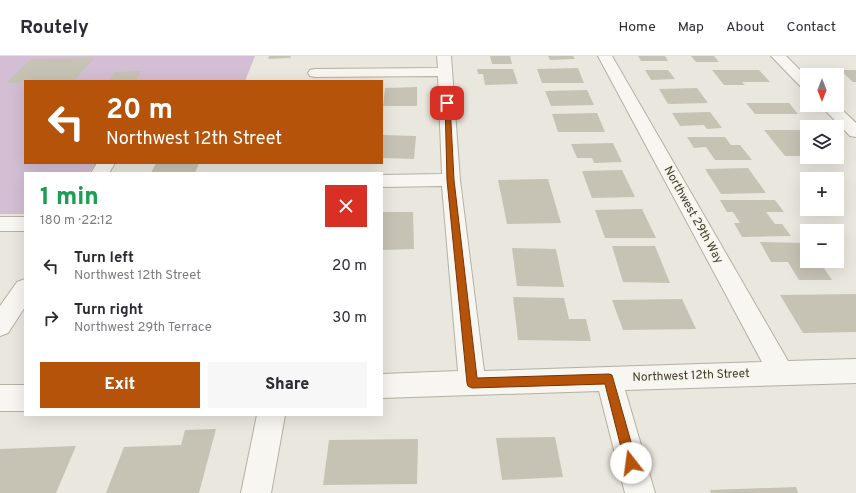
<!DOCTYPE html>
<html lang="en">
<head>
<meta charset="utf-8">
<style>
	:root { --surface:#fff; --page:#f7f7f7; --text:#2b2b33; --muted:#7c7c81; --line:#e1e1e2; --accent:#b45309 }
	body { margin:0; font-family:Overpass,sans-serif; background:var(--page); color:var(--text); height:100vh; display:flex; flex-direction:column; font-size:15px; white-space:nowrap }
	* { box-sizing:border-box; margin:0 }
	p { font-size:13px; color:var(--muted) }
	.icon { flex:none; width:22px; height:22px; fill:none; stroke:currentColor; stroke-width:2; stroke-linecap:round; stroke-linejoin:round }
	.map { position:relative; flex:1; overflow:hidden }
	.details { position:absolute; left:24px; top:116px; width:359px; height:244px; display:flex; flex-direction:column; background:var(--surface); border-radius:0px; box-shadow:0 4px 16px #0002 }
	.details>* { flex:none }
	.banner { position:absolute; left:24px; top:24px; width:359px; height:84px; border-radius:0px; box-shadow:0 4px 16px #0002; background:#b45309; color:#fff; overflow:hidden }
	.needle { width:26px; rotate:180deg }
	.fabs { position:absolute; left:800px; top:12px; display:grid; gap:8px }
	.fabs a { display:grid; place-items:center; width:44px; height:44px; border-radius:0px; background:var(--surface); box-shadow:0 4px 16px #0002; font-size:20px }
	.pin { position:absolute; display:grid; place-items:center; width:34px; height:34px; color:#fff; margin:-17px; border-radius:8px; box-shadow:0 2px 6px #0006 }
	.me { position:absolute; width:44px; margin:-22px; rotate:345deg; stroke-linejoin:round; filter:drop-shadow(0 0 3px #0008) }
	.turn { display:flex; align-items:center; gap:14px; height:84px; padding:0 16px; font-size:18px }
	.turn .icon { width:52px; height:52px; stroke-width:2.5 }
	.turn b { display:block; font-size:28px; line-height:34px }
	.round { display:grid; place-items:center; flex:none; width:42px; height:42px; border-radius:0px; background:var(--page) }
	.head { display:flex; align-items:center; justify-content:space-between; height:68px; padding:0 16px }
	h1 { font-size:24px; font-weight:800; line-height:30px; color:#1e9e55 }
	.cta { display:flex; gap:8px; margin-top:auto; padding:8px 16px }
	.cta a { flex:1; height:46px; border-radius:0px; background:var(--accent); color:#fff; font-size:16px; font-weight:800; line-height:46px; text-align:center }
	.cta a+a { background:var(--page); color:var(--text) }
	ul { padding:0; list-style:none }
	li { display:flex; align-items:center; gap:12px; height:52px; padding:0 16px }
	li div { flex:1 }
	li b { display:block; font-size:15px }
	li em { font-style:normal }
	header { display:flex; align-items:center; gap:24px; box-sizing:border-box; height:56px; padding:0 20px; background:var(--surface); border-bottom:1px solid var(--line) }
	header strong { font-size:19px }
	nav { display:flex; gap:22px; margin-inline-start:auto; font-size:14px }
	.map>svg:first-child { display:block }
	.green { fill:#d3bed4 }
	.building { fill:#c6c3b5 }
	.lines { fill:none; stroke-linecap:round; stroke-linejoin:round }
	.minor-casing { stroke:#b3b1a3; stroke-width:2 }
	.minor { fill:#f7f6f1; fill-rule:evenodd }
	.route { fill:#b45309; stroke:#753606 }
	.labels { text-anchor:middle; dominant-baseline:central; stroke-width:3; stroke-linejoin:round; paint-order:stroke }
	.street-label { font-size:12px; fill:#413d26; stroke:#f6f4ee }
</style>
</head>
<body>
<header>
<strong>Routely</strong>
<nav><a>Home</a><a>Map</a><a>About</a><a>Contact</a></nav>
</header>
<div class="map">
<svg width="856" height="437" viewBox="0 0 856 437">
	<rect width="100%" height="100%" fill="#e9e7de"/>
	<!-- green -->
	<polygon class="green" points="0,0 255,0 245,25 25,25 25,107 96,107 89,117 25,117 25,158 0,158"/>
	<!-- building -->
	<g class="building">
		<polygon points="269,0 291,0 290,2 268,3"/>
		<polygon points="490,0 510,0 512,8 492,8"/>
		<polygon points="548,0 573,0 575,3 550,4"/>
		<polygon points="638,0 665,0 668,5 641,5"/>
		<polygon points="691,0 714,0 719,6 696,6"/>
		<polygon points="94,2 74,25 6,27 31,3"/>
		<polygon points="578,12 584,27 542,27 537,13"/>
		<polygon points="477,13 513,13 518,28 485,29 483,18 478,18"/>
		<polygon points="645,14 668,14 675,23 651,24"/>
		<polygon points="712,14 759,14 770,26 742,26 745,29 724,29"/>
		<polygon points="840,14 856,14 856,26 853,26"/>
		<polygon points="141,15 136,25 109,25 114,16"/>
		<polygon points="417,31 417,50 383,50 385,32"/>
		<polygon points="697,32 708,47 668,48 659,33"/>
		<polygon points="587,34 594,49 551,50 545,35"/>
		<polygon points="746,47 789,47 798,58 755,58"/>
		<polygon points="710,56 722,72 707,73 704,69 680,70 672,57"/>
		<polygon points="597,57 605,76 558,76 552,58"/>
		<polygon points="764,74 807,74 807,100 785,100"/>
		<polygon points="382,79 416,80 414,103 382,102"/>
		<polygon points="687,81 725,81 731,89 740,89 752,104 715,104 706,91 694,92"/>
		<polygon points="613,87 622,106 594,107 592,102 577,102 571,88"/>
		<polygon points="156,107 199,107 195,117 151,117"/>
		<polygon points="748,112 766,137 721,138 705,113"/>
		<polygon points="622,114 635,141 592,142 582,115"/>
		<polygon points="548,123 561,167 507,168 498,124"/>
		<polygon points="720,144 775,144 784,156 766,156 775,168 782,168 791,180 742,181 734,167 740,167 733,156 727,156"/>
		<polygon points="642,153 656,182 605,182 595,154"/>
		<polygon points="383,156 413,156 414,193 382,194"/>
		<polygon points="760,186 807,187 807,205 819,205 832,224 799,224 788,206 771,206"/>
		<polygon points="612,190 655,190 670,227 623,226"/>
		<polygon points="512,192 556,193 564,231 517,230"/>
		<polygon points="856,238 856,276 803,277 780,239"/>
		<polygon points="513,241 564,242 569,263 586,263 591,285 518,284"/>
		<polygon points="682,243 696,273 623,274 612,244"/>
		<polygon points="216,373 199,437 106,437 124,391 181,389 185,374"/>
		<polygon points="555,381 563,421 502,424 496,382"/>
		<polygon points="418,383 417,428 323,429 329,384"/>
		<polygon points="76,390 56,437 0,437 0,393"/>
		<polygon points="796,431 798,437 711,437 710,434"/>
	</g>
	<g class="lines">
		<!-- minor casing -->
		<g class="minor-casing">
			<g id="minor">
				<polygon points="437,0 451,0 460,124 484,315 762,306 598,0 612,0 788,305 856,303 856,327 625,334 655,437 625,437 599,335 382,342 382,318 458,315 442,130 382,131 382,119 442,118 438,20 315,21 310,20 308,17 310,14 315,13 438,12"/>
				<polygon points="771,0 786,0 807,21 807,33 802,32"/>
				<polygon points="820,49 837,49 856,67 856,81 850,80"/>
				<polygon points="97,107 115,107 109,117 91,117"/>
				<rect x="0" y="161" width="25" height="14"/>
				<polygon points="25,223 25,251 8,277 0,280 0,250 17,226"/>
				<rect x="0" y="329" width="25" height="26"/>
				<polygon points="257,359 285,359 271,437 241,437"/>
			</g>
		</g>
		<!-- minor -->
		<use href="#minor" class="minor"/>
	</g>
	<!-- route -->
	<polygon class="route" points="445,45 450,47 454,124 477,322 609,318 612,319 637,407 636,411 631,413 627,411 625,407 605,328 472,332 468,330 467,327 447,124"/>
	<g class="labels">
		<!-- street labels -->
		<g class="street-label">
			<text transform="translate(693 159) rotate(61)">Northwest 29th Way</text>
			<text transform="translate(691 320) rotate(-2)">Northwest 12th Street</text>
		</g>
	</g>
</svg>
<div class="fabs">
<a><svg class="needle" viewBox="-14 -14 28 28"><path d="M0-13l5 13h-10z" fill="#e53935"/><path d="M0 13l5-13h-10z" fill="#7c7c81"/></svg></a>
<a><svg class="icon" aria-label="layers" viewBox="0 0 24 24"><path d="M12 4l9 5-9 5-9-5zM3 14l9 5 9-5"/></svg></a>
<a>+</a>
<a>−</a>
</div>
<div class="pin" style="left:447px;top:47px;background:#d93025"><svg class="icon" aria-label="arrive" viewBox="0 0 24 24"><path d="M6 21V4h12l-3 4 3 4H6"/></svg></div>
<svg class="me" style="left:631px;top:407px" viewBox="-20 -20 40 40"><circle r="19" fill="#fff"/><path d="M0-13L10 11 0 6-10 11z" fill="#b45309"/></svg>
<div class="banner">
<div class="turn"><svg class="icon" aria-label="left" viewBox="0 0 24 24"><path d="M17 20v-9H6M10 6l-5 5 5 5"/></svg><div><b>20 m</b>Northwest 12th Street</div></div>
</div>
<section class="details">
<div class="head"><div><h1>1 min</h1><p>180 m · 22:12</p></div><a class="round" style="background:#d93025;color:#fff"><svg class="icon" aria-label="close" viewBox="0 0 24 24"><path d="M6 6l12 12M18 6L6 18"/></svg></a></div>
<ul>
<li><svg class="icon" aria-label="left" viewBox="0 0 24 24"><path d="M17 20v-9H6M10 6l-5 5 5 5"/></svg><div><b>Turn left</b><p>Northwest 12th Street</p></div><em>20 m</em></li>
<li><svg class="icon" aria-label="right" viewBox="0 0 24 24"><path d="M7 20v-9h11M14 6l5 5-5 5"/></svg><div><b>Turn right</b><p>Northwest 29th Terrace</p></div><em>30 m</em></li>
</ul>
<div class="cta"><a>Exit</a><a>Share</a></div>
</section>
</div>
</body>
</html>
